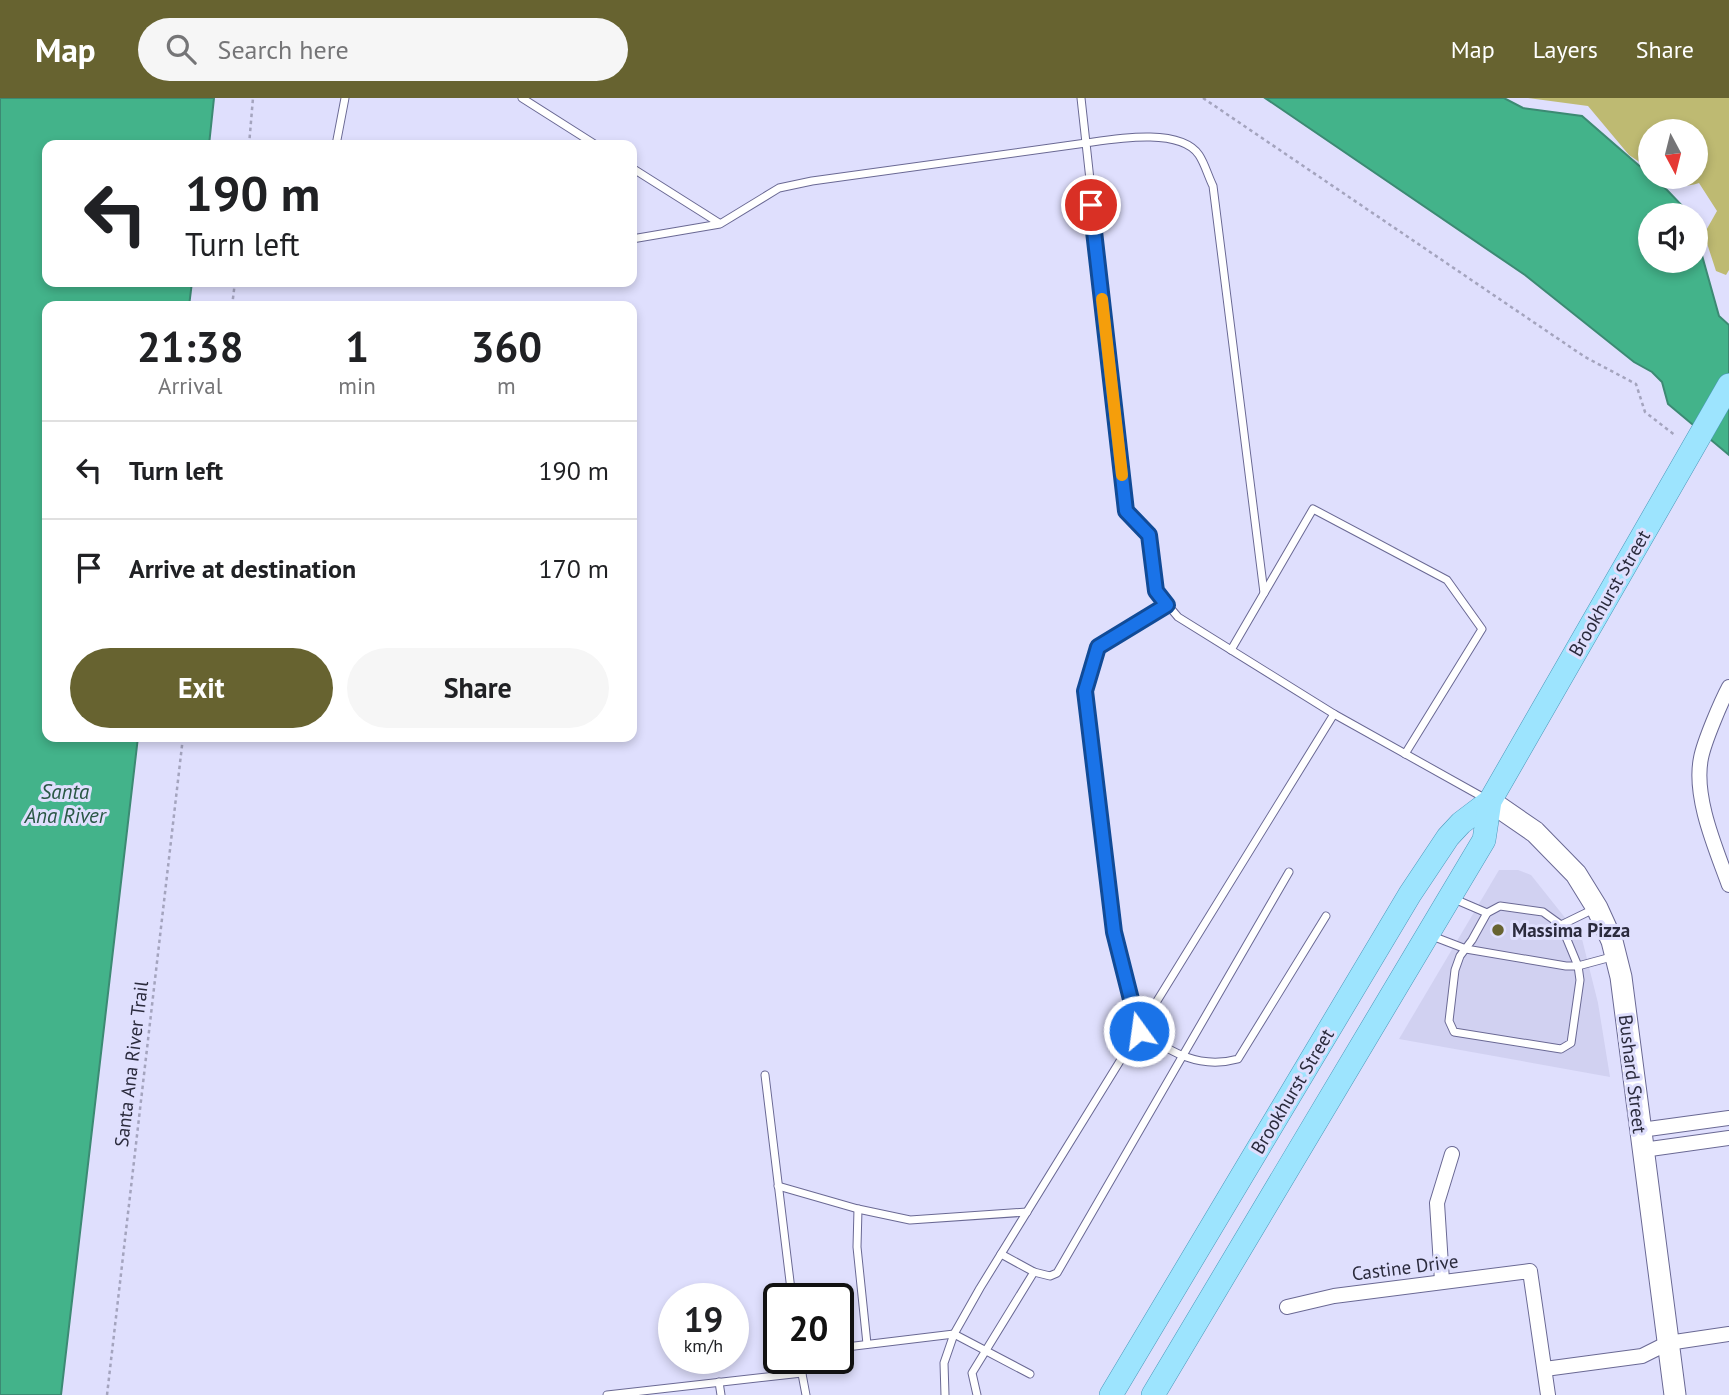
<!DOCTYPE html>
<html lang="en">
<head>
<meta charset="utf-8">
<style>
	:root { --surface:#fff; --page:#f6f6f6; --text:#202124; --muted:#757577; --line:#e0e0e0; --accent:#676330 }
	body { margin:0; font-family:"PT Sans",sans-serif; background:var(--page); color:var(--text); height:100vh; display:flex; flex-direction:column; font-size:26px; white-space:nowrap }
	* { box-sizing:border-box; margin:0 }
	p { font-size:23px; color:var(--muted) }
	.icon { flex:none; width:38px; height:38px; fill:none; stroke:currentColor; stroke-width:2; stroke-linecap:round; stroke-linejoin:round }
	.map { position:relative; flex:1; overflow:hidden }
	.side { position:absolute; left:42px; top:203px; width:595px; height:441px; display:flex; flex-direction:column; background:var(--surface); border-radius:14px; box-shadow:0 4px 10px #0003 }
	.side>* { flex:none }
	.hud { position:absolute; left:42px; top:42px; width:595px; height:147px; border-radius:14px; box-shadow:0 4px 10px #0003; background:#fff; color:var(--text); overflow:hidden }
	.needle { width:46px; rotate:173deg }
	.controls { position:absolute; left:1638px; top:21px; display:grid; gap:14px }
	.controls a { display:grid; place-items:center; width:70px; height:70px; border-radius:50%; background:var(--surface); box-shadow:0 4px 10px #0003; font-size:35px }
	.speed { position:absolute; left:658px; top:1185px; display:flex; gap:14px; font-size:35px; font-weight:700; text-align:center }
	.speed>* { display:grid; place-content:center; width:91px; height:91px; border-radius:50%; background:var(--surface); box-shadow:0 4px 10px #0003; line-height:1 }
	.speed small { font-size:18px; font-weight:400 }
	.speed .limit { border:4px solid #111; border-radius:10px; background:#fff; color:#111 }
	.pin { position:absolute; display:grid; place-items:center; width:60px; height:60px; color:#fff; margin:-30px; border:4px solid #fff; border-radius:50%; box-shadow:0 2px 7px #0007 }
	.me { position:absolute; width:77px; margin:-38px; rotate:346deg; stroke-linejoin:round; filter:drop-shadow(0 0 5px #0008) }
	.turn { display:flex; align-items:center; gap:24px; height:147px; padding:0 28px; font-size:32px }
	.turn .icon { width:91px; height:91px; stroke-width:2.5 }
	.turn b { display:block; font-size:49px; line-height:60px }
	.eta { display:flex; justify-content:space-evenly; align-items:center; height:119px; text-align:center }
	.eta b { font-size:42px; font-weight:700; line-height:49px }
	.button { display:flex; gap:14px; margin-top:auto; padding:14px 28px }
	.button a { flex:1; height:80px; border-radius:42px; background:var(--accent); color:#fff; font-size:28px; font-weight:700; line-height:80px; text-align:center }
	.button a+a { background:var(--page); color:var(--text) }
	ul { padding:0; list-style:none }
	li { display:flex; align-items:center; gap:21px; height:98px; padding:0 28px; border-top:2px solid var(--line) }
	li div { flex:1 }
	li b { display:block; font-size:26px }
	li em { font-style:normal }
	header { display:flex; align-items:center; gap:42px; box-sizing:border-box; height:98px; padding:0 35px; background:var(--accent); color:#fff }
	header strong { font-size:33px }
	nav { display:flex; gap:38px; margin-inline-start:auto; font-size:24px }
	.search { width:490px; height:63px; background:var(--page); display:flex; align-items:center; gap:18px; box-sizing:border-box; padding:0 24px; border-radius:38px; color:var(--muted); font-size:26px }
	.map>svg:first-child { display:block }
	.built { fill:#d1d1f1 }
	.green { fill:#beba72 }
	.water { fill:#43b38a; stroke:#3c8a73; stroke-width:2 }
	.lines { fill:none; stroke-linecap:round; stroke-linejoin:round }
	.lane-casing { stroke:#6a6994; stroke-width:9 }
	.street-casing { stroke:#6a6994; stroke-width:16 }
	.secondary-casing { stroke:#6a6994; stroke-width:23 }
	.primary-casing { stroke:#4b98ba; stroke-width:24 }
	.path { stroke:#a4a4be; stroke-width:2.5; stroke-dasharray:3.5 3.5; stroke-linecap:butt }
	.lane { stroke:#fff; stroke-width:7 }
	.street { stroke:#fff; stroke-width:14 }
	.secondary { stroke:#fff; stroke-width:21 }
	.primary { stroke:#9de4fe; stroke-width:23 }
	.route-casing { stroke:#114b97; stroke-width:18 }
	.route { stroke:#1a73e8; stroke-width:12 }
	.slow { stroke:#f59e0b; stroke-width:12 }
	.poi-dot { fill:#676330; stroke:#dfdffd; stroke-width:2.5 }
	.labels { text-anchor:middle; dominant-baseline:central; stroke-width:6; stroke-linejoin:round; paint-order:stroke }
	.street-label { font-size:19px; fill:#2b2b3d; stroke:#dfdffd }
	.poi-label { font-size:19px; font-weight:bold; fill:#2b2b3d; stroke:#dfdffd; text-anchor:start }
	.water-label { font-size:21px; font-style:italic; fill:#295744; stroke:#dfdffd }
</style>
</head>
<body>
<header>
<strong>Map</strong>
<div class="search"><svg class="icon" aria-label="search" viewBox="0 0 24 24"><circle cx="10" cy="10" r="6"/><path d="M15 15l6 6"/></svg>Search here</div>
<nav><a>Map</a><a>Layers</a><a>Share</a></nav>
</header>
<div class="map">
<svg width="1729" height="1297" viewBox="0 0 1729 1297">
	<rect width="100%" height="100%" fill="#dfdffd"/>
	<!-- built -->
	<polygon class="built" points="1499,772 1518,772 1531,777 1582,841 1598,905 1610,979 1399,941"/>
	<!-- green -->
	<path class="green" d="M1528 0H1729V172L1726 177 1716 173 1704 136 1717 113 1699 85C1683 90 1677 88 1663 79H1696V33H1650V71L1629 57 1588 8Z"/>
	<!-- water -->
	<g class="water">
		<polygon points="0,0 214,0 209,47 47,47 47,184 192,184 189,208 47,208 47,639 138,639 61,1297 0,1297"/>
		<polygon points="1265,0 1504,0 1523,10 1582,18 1667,92 1690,116 1650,117 1650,163 1696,163 1696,136 1719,218 1729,227 1729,357 1668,306 1662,284 1652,274 1634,264 1525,177"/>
	</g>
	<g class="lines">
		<!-- lane casing -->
		<g class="lane-casing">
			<g id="lane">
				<polyline points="522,0 596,47"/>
				<polyline points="336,47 345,0"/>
				<polyline points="632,70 719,125"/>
				<polyline points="632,141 720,126 779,90 812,83 1086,45 1081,0"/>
				<path d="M1264 495 1213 88C1208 78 1205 66 1199 57 1180 29 1114 41 1086 45L1126 413 1149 437 1156 493 1178 519 1334 616 1486 701"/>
				<path d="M1167 507 1098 549 1085 593 1114 834 1139 933C1170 953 1198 972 1238 961L1326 818"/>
				<polyline points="1231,552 1313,411 1447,482 1482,531 1405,656"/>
				<polyline points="1452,800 1487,815"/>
				<polygon points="1500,808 1543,814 1561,827 1578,868 1580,882 1571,945 1561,951 1454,934 1449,923 1455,872 1460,858 1472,842 1487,815"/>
				<polyline points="1561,827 1596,810"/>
				<polyline points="1432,838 1466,851 1566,868 1578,868 1615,858"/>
				<polyline points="765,977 792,1200"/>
				<polyline points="778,1088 858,1111 910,1122 1027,1114"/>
				<polyline points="858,1111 857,1149 867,1246"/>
				<polyline points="1034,1174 1050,1178 1057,1175 1289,774"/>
				<polyline points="838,1250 954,1236 1030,1276"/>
				<polyline points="799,1260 806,1297"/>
				<polyline points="719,1284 721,1297"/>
				<polyline points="607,1297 802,1275"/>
				<polyline points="945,1297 944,1265 954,1236 980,1190 1334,616"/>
				<polyline points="977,1297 972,1275 1034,1174 1001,1156"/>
			</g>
		</g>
		<!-- street casing -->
		<g class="street-casing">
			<g id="street">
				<path d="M1729 589C1721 604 1704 644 1701 660 1693 699 1716 751 1729 787"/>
				<polyline points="1641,1032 1729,1020"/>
				<polyline points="1643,1052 1729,1040"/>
				<polyline points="1442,1183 1437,1105 1452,1056"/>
				<polyline points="1287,1209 1334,1198 1530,1173 1548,1297"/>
				<polyline points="1545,1271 1642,1258 1668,1245 1729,1236"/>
			</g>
		</g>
		<!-- secondary casing -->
		<g class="secondary-casing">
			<polyline id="secondary" points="1490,703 1535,734 1576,776 1597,810 1612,843 1621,879 1675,1297"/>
		</g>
		<!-- primary casing -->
		<g class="primary-casing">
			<g id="primary">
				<polyline points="1111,1297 1410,796 1448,739 1461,725 1490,703"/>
				<polyline points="1153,1297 1484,742 1490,703 1729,287"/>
			</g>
		</g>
		<!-- path -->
		<g class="path">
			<polyline points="1203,0 1585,259 1636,286 1645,314 1676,338"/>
			<polyline points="249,47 253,0"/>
			<polyline points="232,208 235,184"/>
			<polyline points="107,1297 183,639"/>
		</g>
		<!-- lane -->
		<use href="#lane" class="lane"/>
		<!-- street -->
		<use href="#street" class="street"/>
		<!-- secondary -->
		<use href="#secondary" class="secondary"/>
		<!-- primary -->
		<use href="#primary" class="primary"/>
	</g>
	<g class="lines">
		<!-- route casing -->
		<g class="route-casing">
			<polyline id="route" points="1091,107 1126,413 1149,437 1156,493 1167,507 1098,549 1085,593 1114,834 1139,933"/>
		</g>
		<!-- route -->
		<use href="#route" class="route"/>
		<!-- slow -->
		<polyline class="slow" points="1102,201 1122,377"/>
	</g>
	<!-- markers -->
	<circle class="poi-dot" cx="1498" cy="832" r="7"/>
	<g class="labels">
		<!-- street labels -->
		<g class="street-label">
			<text transform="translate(1609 495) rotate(-60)">Brookhurst Street</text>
			<text transform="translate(131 966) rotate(-83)">Santa Ana River Trail</text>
			<text transform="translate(1633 976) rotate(83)">Bushard Street</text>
			<text transform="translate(1292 993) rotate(-59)">Brookhurst Street</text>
			<text transform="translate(1405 1169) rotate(-7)">Castine Drive</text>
		</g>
		<!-- poi labels -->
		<g class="poi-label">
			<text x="1512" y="832">Massima Pizza</text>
		</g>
		<!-- water labels -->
		<g class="water-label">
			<text x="65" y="693">Santa<tspan x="65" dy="24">Ana River</tspan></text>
		</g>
	</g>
</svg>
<div class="controls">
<a><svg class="needle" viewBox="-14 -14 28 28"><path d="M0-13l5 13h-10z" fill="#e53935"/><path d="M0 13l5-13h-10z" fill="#757577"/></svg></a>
<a><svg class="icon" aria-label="sound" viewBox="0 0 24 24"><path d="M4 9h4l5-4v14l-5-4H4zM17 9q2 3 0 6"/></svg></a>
</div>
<div class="speed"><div>19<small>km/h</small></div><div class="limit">20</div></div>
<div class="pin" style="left:1091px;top:107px;background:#d93025"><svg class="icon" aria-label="arrive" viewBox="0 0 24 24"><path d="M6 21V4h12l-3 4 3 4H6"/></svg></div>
<svg class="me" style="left:1139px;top:933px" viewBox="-20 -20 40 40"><circle r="17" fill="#1a73e8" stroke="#fff" stroke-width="3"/><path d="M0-11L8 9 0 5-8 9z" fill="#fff"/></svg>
<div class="hud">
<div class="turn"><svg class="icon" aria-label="left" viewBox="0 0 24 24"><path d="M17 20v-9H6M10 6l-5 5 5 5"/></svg><div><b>190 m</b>Turn left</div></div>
</div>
<section class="side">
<div class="eta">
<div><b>21:38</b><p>Arrival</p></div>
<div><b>1</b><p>min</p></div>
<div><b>360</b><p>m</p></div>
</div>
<ul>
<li><svg class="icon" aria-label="left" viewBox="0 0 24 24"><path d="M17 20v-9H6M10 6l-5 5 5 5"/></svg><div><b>Turn left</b></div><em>190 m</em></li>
<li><svg class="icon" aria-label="arrive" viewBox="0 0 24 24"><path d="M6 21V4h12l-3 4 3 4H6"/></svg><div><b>Arrive at destination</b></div><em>170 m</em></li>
</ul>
<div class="button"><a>Exit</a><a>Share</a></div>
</section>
</div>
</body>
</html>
